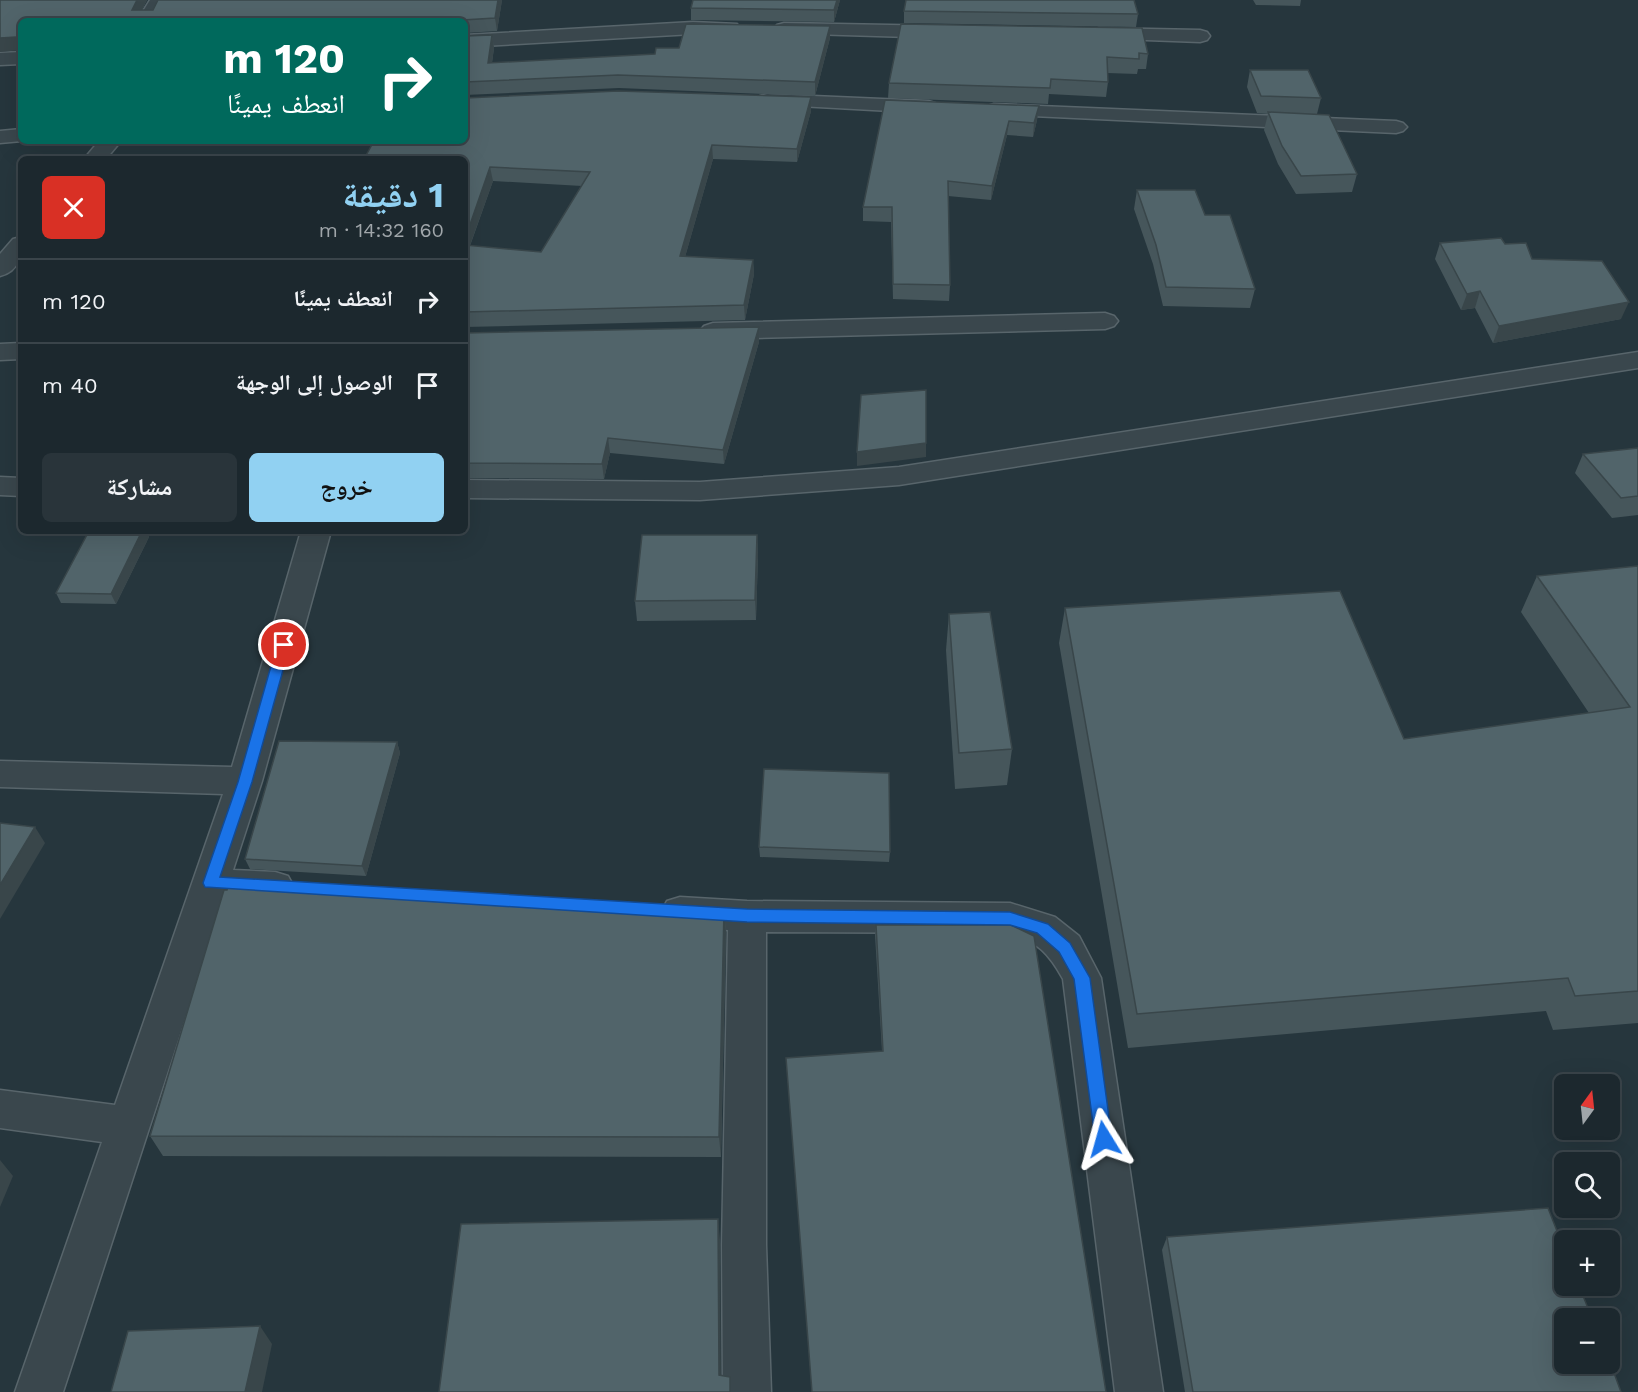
<!DOCTYPE html>
<html lang="ar">
<head>
<meta charset="utf-8">
<style>
	:root { --surface:#1c282e; --page:#29343a; --text:#f1f3f6; --muted:#a0a6aa; --line:#3a444a; --accent:#91d1f2 }
	body { margin:0; font-family:"Work Sans","Noto Naskh Arabic",sans-serif; background:var(--page); color:var(--text); direction:rtl; height:100vh; display:flex; flex-direction:column; font-size:22px; white-space:nowrap }
	* { box-sizing:border-box; margin:0 }
	p { font-size:20px; color:var(--muted) }
	.icon { flex:none; width:33px; height:33px; fill:none; stroke:currentColor; stroke-width:2; stroke-linecap:round; stroke-linejoin:round }
	.map { position:relative; flex:1; overflow:hidden; direction:ltr }
	.panel { position:absolute; left:18px; top:156px; width:450px; height:378px; display:flex; flex-direction:column; background:var(--surface); border-radius:9px; box-shadow:0 6px 24px #0002,0 0 0 2px var(--line); direction:rtl }
	.panel>* { flex:none }
	.guide { position:absolute; left:18px; top:18px; width:450px; height:126px; border-radius:9px; box-shadow:0 6px 24px #0002,0 0 0 2px var(--line); direction:rtl; background:#00695c; color:#fff; overflow:hidden }
	.needle { width:39px; rotate:15deg }
	.buttons { position:absolute; left:1554px; top:1074px; display:grid; gap:12px }
	.buttons a { display:grid; place-items:center; width:66px; height:66px; border-radius:9px; background:var(--surface); box-shadow:0 6px 24px #0002,0 0 0 2px var(--line); font-size:30px }
	.pin { position:absolute; display:grid; place-items:center; width:51px; height:51px; color:#fff; margin:-26px; border:3px solid #fff; border-radius:50%; box-shadow:0 2px 6px #0007 }
	.me { position:absolute; width:66px; margin:-33px; rotate:352deg; stroke-linejoin:round; filter:drop-shadow(0 0 4px #0008) }
	.turn { display:flex; align-items:center; gap:21px; height:126px; padding:0 24px; font-size:27px }
	.turn .icon { width:78px; height:78px; stroke-width:2.5 }
	.turn b { display:block; font-size:42px; line-height:51px }
	.round { display:grid; place-items:center; flex:none; width:63px; height:63px; border-radius:9px; background:var(--page) }
	.headline { display:flex; align-items:center; justify-content:space-between; height:102px; padding:0 24px }
	h1 { font-size:36px; font-weight:700; line-height:45px; color:var(--accent) }
	.primary-button { display:flex; gap:12px; margin-top:auto; padding:12px 24px }
	.primary-button a { flex:1; height:69px; border-radius:9px; background:var(--accent); color:#111; font-size:24px; font-weight:700; line-height:69px; text-align:center }
	.primary-button a+a { background:var(--page); color:var(--text) }
	ul { padding:0; list-style:none }
	li { display:flex; align-items:center; gap:18px; height:84px; padding:0 24px; border-top:2px solid var(--line) }
	li div { flex:1 }
	li b { display:block; font-size:22px }
	li em { font-style:normal }
	.map>svg:first-child { display:block }
	.lines { fill:none; stroke-linecap:round; stroke-linejoin:round }
	.street-casing { stroke:#58656b; stroke-width:3 }
	.street { fill:#3a474d; fill-rule:evenodd }
	.wall { fill:#46565b; fill-rule:evenodd }
	.shaded-wall { fill:#39464a }
	.building { fill:#51646a; stroke:#39464a; stroke-width:1.5 }
	.route { fill:#1a73e8; stroke:#114b97; stroke-width:1.5 }
</style>
</head>
<body>
<div class="map">
<svg width="1638" height="1392" viewBox="0 0 1638 1392">
	<rect width="100%" height="100%" fill="#26363d"/>
	<g class="lines">
		<!-- street casing -->
		<g class="street-casing">
			<g id="street">
				<polygon points="150,0 168,0 155,21 137,21"/>
				<polygon points="693,22 737,24 739,28 737,32 693,34 465,47 465,35"/>
				<polygon points="784,23 943,26 950,28 953,32 950,36 943,38 777,33 774,29 777,25"/>
				<polygon points="1099,28 1200,30 1207,32 1210,36 1207,40 1200,42 1092,38 1089,34 1092,30"/>
				<polygon points="21,52 21,64 0,65 0,53"/>
				<polygon points="767,94 928,101 935,103 938,107 935,111 928,113 760,104 757,100 760,96"/>
				<polygon points="994,104 1396,121 1403,123 1407,127 1403,131 1396,133 987,114 984,110 987,106"/>
				<polygon points="21,129 22,141 0,143 0,131"/>
				<polygon points="99,141 121,141 106,159 84,159"/>
				<path d="M21 237C21 255 20 271 0 276V254L13 239Z"/>
				<polygon points="1105,313 1114,316 1118,321 1114,326 1105,329 713,339 704,336 700,331 704,326 713,323"/>
				<polygon points="21,343 21,359 0,360 0,344"/>
				<polygon points="1638,352 1638,368 899,485 700,500 465,498 465,480 700,482 899,467"/>
				<polygon points="0,477 21,478 21,496 0,495"/>
				<polygon points="301,531 331,531 262,781 233,870 275,872 288,876 294,887 288,898 275,902 224,899 63,1392 15,1392 102,1142 0,1128 0,1090 115,1105 223,794 0,787 0,761 232,767"/>
				<path d="M680 897 747 901 1010 903 1055 917 1079 936 1101 978 1163 1392H1115L1063 979C1049 954 1038 942 1010 933L766 932V1245L771 1392H723L722 1245 728 930 680 927 667 923 661 912 667 901Z"/>
			</g>
		</g>
		<!-- street -->
		<use href="#street" class="street"/>
	</g>
	<!-- wall -->
	<g class="wall">
		<polygon points="0,0 147,0 142,10 153,10 158,0 502,0 497,31 465,33 465,21 21,21 21,50"/>
		<polygon points="840,0 834,22 691,20 691,8"/>
		<polygon points="1253,0 1301,0 1300,6 1256,5"/>
		<polygon points="904,11 1138,14 1136,27 904,23"/>
		<polygon points="901,24 1148,54 1146,69 1138,69 1137,74 1107,73 1108,82 1106,97 1049,94 1048,104 888,98 889,83"/>
		<polygon points="830,26 830,38 815,96 619,88 465,95 465,36 492,35 494,48 492,63 655,54 679,48"/>
		<polygon points="1250,70 1321,98 1317,114 1357,174 1352,192 1296,194 1278,164 1264,130 1268,114 1257,113 1247,87"/>
		<path d="M811 97V111L797 162 713 159 685 257 753 260 754 274 745 320 465 327V159ZM493 181 582 186 541 252 470 246Z"/>
		<polygon points="885,100 1039,106 1037,120 1033,137 1007,135 991,200 948,196 950,285 949,301 893,299 891,222 863,221 863,207"/>
		<polygon points="1137,190 1205,215 1255,289 1250,308 1163,306 1153,264 1134,209"/>
		<polygon points="1440,243 1532,259 1621,319 1493,343 1475,308 1461,310 1435,259"/>
		<polygon points="759,327 759,342 724,464 610,453 604,479 465,478 465,333"/>
		<polygon points="1638,448 1638,515 1612,518 1575,473 1583,454"/>
		<polygon points="89,531 146,531 149,537 116,604 61,603 56,593"/>
		<polygon points="757,535 758,555 756,620 637,621 635,601"/>
		<polygon points="1638,566 1638,1023 1553,1030 1546,1011 1128,1048 1059,643 1065,608 1404,739 1589,713 1521,612 1537,576"/>
		<polygon points="949,614 1012,749 1007,785 955,789 946,650"/>
		<polygon points="397,742 400,753 366,876 250,869 245,859"/>
		<polygon points="759,847 890,852 889,862 760,857"/>
		<polygon points="348,887 349,891 724,910 726,932 721,1157 163,1156 150,1136"/>
		<polygon points="876,925 1106,1392 812,1392 787,1068 882,1051 875,935"/>
		<polygon points="1167,1237 1621,1392 1185,1392 1162,1250"/>
	</g>
	<!-- shaded-wall -->
	<g class="shaded-wall">
		<polygon points="137,0 147,0 136,21 132,10"/>
		<polygon points="498,0 502,0 497,31 495,18"/>
		<polygon points="837,0 840,0 834,22 834,10"/>
		<polygon points="830,26 830,38 815,96 815,82"/>
		<polygon points="492,35 494,48 490,76 488,63"/>
		<polygon points="16,37 21,50 0,52 0,38"/>
		<polygon points="811,97 811,111 797,162 797,149"/>
		<polygon points="1039,106 1037,120 1033,137 1034,123"/>
		<polygon points="1009,121 1007,135 991,200 992,186"/>
		<polygon points="712,145 713,159 681,271 680,256"/>
		<polygon points="490,167 493,181 465,259 465,239"/>
		<polygon points="753,260 754,274 745,320 744,305"/>
		<polygon points="1480,291 1475,308 1461,310 1467,294"/>
		<polygon points="1629,302 1621,319 1493,343 1499,326"/>
		<polygon points="759,327 759,342 724,464 723,450"/>
		<polygon points="608,438 610,453 604,479 602,464"/>
		<polygon points="926,443 926,457 857,466 857,452"/>
		<polygon points="142,531 146,531 149,537 116,604 111,594"/>
		<polygon points="757,535 758,555 756,620 755,600"/>
		<polygon points="397,742 400,753 366,876 362,866"/>
		<polygon points="35,827 45,843 0,919 0,885"/>
		<polygon points="724,910 726,932 721,1157 719,1137"/>
		<polygon points="0,1160 13,1176 0,1207"/>
		<polygon points="718,1219 720,1239 721,1392 719,1375"/>
		<polygon points="260,1326 272,1344 262,1392 245,1392"/>
	</g>
	<!-- building -->
	<g class="building">
		<polygon points="0,0 137,0 132,10 153,10 158,0 498,0 495,18 463,20 462,21 21,21 21,40 18,40 16,37 0,38"/>
		<polygon points="693,0 837,0 834,10 691,8"/>
		<polygon points="906,0 1134,0 1138,14 904,11"/>
		<polygon points="686,24 830,26 815,82 618,75 465,82 465,36 492,35 488,63 655,54 656,48 679,48"/>
		<polygon points="901,24 1142,28 1148,54 1139,53 1139,59 1107,57 1108,82 1051,79 1050,88 889,83"/>
		<polygon points="1250,70 1308,70 1321,98 1261,96"/>
		<polygon points="618,91 811,97 797,149 712,145 680,256 753,260 744,305 465,312 465,245 541,252 590,172 490,167 465,239 465,159 364,159 374,141 465,141 465,98"/>
		<polygon points="885,100 1039,106 1034,123 1009,121 992,186 948,181 950,285 893,284 892,207 863,207"/>
		<polygon points="1268,112 1329,115 1357,174 1301,176 1282,146"/>
		<polygon points="1137,190 1195,190 1205,215 1230,215 1255,289 1166,287 1156,245"/>
		<polygon points="1501,238 1505,244 1526,243 1532,259 1602,261 1629,302 1499,326 1480,291 1467,294 1440,243"/>
		<polygon points="759,327 723,450 608,438 602,464 465,463 465,333"/>
		<polygon points="926,390 926,443 857,452 861,395"/>
		<polygon points="1638,448 1638,496 1621,498 1583,454"/>
		<polygon points="89,531 142,531 111,594 56,593"/>
		<polygon points="642,535 757,535 755,600 635,601"/>
		<polygon points="1638,566 1638,991 1575,996 1568,978 1137,1014 1065,608 1340,591 1404,739 1630,707 1537,576"/>
		<polygon points="990,612 1012,749 959,753 949,614"/>
		<polygon points="279,741 397,742 362,866 245,859"/>
		<polygon points="764,769 889,773 890,852 759,847"/>
		<polygon points="0,823 35,827 0,885"/>
		<polygon points="230,880 348,887 347,891 427,892 724,910 719,1137 150,1136 224,890 227,890"/>
		<polygon points="876,925 1011,925 1034,936 1106,1392 812,1392 786,1058 883,1051"/>
		<polygon points="1548,1208 1564,1249 1564,1286 1579,1286 1592,1318 1564,1318 1564,1364 1610,1364 1610,1362 1621,1392 1193,1392 1167,1237"/>
		<polygon points="718,1219 719,1375 730,1377 730,1392 439,1392 461,1224"/>
		<polygon points="260,1326 245,1392 111,1392 128,1331"/>
	</g>
	<!-- route -->
	<polygon class="route" points="284,640 290,645 252,782 220,877 747,909 1010,912 1048,924 1070,943 1090,978 1112,1139 1110,1145 1104,1147 1098,1145 1095,1139 1074,979 1059,952 1037,933 1010,925 747,922 205,887 203,883 238,782 277,645"/>
</svg>
<div class="buttons">
<a><svg class="needle" viewBox="-14 -14 28 28"><path d="M0-13l5 13h-10z" fill="#e53935"/><path d="M0 13l5-13h-10z" fill="#a0a6aa"/></svg></a>
<a><svg class="icon" aria-label="search" viewBox="0 0 24 24"><circle cx="10" cy="10" r="6"/><path d="M15 15l6 6"/></svg></a>
<a>+</a>
<a>−</a>
</div>
<div class="pin" style="left:284px;top:645px;background:#d93025"><svg class="icon" aria-label="arrive" viewBox="0 0 24 24"><path d="M6 21V4h12l-3 4 3 4H6"/></svg></div>
<svg class="me" style="left:1104px;top:1139px" viewBox="-20 -20 40 40"><path d="M0-17L14 15 0 8-14 15z" fill="#1a73e8" stroke="#fff" stroke-width="4"/></svg>
<div class="guide">
<div class="turn"><svg class="icon" aria-label="right" viewBox="0 0 24 24"><path d="M7 20v-9h11M14 6l5 5-5 5"/></svg><div><b>120 m</b>انعطف يمينًا</div></div>
</div>
<section class="panel">
<div class="headline"><div><h1>1 دقيقة</h1><p>160 m · 14:32</p></div><a class="round" style="background:#d93025;color:#fff"><svg class="icon" aria-label="close" viewBox="0 0 24 24"><path d="M6 6l12 12M18 6L6 18"/></svg></a></div>
<ul>
<li><svg class="icon" aria-label="right" viewBox="0 0 24 24"><path d="M7 20v-9h11M14 6l5 5-5 5"/></svg><div><b>انعطف يمينًا</b></div><em>120 m</em></li>
<li><svg class="icon" aria-label="arrive" viewBox="0 0 24 24"><path d="M6 21V4h12l-3 4 3 4H6"/></svg><div><b>الوصول إلى الوجهة</b></div><em>40 m</em></li>
</ul>
<div class="primary-button"><a>خروج</a><a>مشاركة</a></div>
</section>
</div>
</body>
</html>
